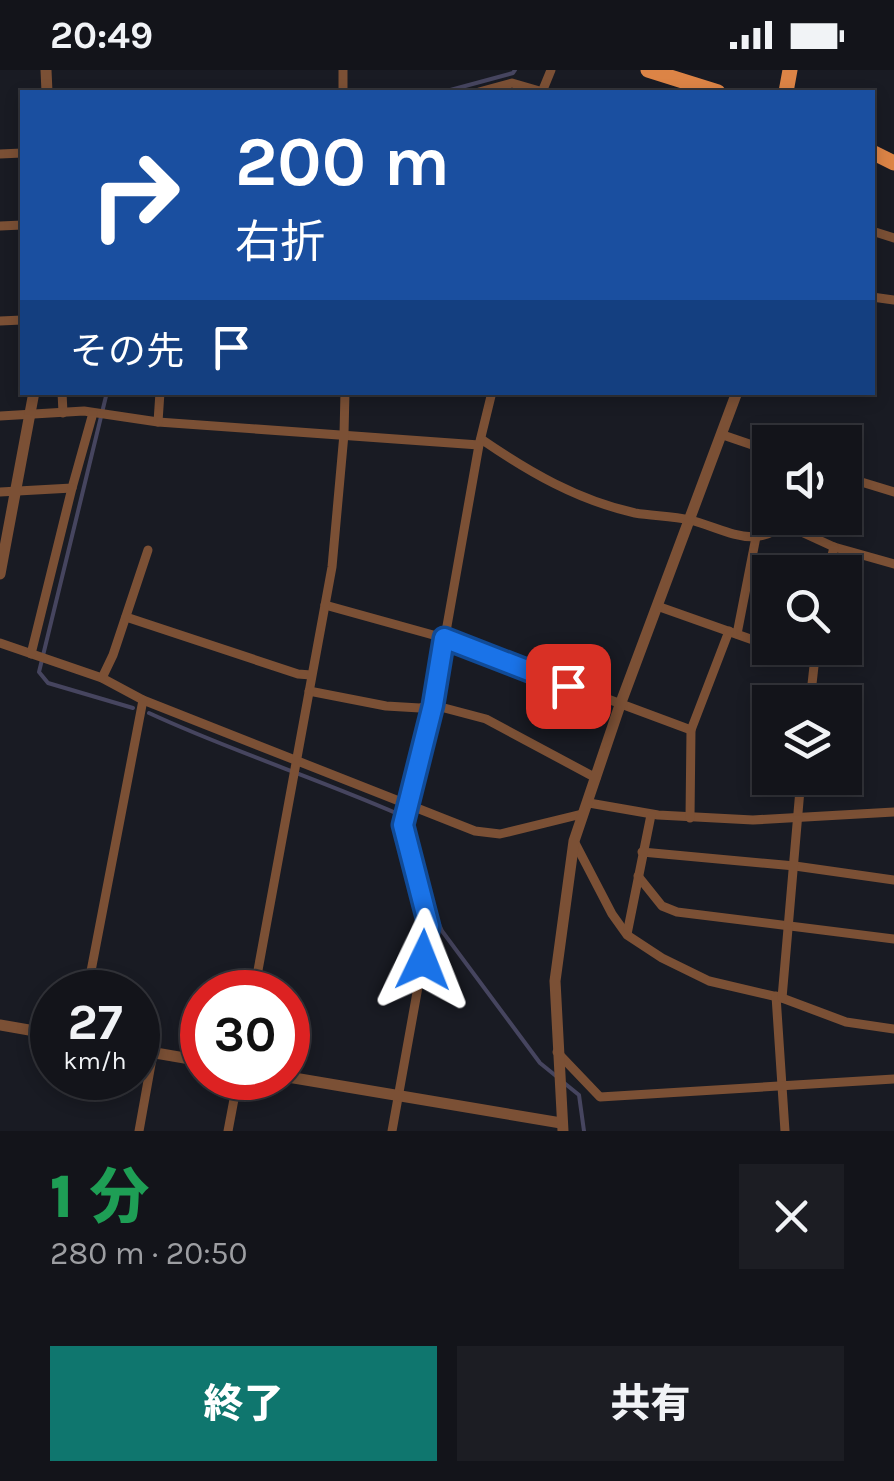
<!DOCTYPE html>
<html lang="ja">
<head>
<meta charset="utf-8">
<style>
	:root { --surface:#13141a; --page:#1c1d23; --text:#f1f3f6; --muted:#9d9ea2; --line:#323339; --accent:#0f766e }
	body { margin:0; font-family:Karla,"Noto Sans JP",sans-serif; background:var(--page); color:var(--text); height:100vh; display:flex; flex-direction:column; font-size:38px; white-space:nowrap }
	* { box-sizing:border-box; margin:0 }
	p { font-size:32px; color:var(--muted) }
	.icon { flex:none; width:55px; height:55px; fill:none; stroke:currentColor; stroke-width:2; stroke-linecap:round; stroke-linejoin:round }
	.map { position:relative; height:1061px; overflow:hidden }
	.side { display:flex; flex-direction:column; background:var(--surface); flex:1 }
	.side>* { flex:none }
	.banner { position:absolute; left:20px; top:20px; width:855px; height:305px; border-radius:0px; box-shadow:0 5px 15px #0003,0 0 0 2px var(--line); background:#1a4fa0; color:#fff; overflow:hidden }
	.tools { position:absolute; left:752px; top:355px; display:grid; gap:20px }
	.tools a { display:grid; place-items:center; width:110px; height:110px; border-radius:0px; background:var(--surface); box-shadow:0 5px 15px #0003,0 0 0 2px var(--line); font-size:50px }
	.speed { position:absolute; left:30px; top:900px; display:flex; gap:20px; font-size:50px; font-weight:700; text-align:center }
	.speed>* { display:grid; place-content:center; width:130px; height:130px; border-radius:50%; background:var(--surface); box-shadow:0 5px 15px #0003,0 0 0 2px var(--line); line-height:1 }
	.speed small { font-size:25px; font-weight:400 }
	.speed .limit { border:15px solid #d22; background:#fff; color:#111 }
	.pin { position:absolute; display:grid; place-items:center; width:85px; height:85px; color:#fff; margin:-42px; border-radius:20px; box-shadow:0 5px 15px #0006 }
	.me { position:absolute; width:110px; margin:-55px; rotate:2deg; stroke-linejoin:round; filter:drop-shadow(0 0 8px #0008) }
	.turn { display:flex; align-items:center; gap:35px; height:210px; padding:0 50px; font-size:45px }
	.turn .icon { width:130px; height:130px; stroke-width:2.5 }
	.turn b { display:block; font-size:70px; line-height:85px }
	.then { display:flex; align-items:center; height:95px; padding:0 50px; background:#0003; gap:20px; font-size:38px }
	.round { display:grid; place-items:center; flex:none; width:105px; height:105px; border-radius:0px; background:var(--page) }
	.overview { display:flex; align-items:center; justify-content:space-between; height:170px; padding:0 50px }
	h1 { font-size:60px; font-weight:800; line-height:75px; color:#1e9e55 }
	.button { display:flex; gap:20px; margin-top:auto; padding:20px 50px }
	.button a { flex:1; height:115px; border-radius:0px; background:var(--accent); color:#fff; font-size:40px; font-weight:800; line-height:115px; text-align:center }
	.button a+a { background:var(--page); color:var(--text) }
	.status { display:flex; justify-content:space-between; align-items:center; height:70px; padding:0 50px; background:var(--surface); direction:ltr }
	.status svg { height:28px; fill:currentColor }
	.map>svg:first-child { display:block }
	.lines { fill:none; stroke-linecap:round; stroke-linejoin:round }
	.stream { stroke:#46455f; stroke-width:4 }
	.minor { stroke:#7b5035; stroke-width:9 }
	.tertiary { stroke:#7b5035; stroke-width:11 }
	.primary { stroke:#dc8446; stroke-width:15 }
	.route-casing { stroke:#114b97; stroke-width:25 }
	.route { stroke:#1a73e8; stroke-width:18 }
</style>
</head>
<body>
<div class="status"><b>20:49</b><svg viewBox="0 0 49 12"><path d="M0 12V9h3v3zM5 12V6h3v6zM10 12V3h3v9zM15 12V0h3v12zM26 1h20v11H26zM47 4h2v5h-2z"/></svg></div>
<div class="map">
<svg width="894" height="1061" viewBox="0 0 894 1061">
	<rect width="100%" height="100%" fill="#191b23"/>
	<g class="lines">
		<!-- stream -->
		<g class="stream">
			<polyline points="443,22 513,3 515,0"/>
			<polyline points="107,322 39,602 48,613 133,638"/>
			<path d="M149 643C235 683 326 711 412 750L424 820 442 861 540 993 556 1006"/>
			<polyline points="563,1012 579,1025 584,1061"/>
		</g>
		<!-- minor -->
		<g class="minor">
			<polyline points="343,22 343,0"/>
			<polyline points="479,22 512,13 543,22"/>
			<polyline points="542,22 551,0"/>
			<polyline points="0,84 22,83"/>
			<polyline points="0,156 22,155"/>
			<polyline points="872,161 894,168"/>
			<polyline points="872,227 894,230"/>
			<polyline points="0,251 22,250"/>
			<polyline points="62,322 63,343"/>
			<polyline points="0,346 84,341 158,352 479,375"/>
			<polyline points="158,352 160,322"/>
			<polyline points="723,365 770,381"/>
			<path d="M481 369C529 402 577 430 635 443 653 446 672 446 690 450 729 460 756 483 791 448"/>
			<polyline points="845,407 894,422"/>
			<polyline points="0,422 72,418 93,343"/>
			<polyline points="784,454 834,477 894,494"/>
			<polyline points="828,502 834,477"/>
			<polyline points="325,535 444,568 691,660"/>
			<polyline points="657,536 770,576"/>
			<polyline points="126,547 298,604 311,605"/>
			<polyline points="737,564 756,467"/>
			<polyline points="0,573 102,608 143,630 475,761 500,764 582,744"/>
			<polyline points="774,578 816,580"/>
			<polyline points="31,584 72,418"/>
			<polyline points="102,608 113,585 148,480"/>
			<polyline points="309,621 386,636 420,638 433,635 486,649 596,708"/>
			<polyline points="810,632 816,578"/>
			<polyline points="589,733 658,745 753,750 894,742"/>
			<polyline points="690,748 691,660 729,561"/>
			<polyline points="574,771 612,844 627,865 662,888 709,911 782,928 846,952 894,959"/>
			<polyline points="642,782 795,796 894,810"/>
			<polyline points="638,806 662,836 677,842 894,869"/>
			<polyline points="627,864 651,745"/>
			<polyline points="87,922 143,630"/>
			<polyline points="254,922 332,497 344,364 345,322"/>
			<polyline points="776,926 785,1061"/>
			<polyline points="782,928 801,708"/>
			<polyline points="557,982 600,1027 894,1009"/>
			<polyline points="139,1061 153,983"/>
			<polyline points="228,1061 238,1008"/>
			<polyline points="392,1061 429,856 403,755 433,635 479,375 492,322"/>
		</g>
		<!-- tertiary -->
		<g class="tertiary">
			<polyline points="46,0 47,22"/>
			<polyline points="0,504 34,322"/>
			<polyline points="0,955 52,964"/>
			<polyline points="138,980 202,991"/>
			<polyline points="288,1007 561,1053"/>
			<polyline points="563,1061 555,911 574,771 620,635 737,322"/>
		</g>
		<!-- primary -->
		<g class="primary">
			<polyline points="648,0 718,22"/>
			<polyline points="786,22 790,0"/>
			<polyline points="872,82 894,93"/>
		</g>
	</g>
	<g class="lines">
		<!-- route casing -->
		<g class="route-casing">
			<polyline id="route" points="423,890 429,856 403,755 433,635 444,568 568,616"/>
		</g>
		<!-- route -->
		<use href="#route" class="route"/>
	</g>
</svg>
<div class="tools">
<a><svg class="icon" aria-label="sound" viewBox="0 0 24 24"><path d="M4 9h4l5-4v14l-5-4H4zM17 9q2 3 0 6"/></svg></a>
<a><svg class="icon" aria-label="search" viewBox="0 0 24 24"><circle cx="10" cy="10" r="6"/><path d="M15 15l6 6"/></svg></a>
<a><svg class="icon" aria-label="layers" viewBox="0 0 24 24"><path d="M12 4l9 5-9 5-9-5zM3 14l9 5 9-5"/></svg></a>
</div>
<div class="speed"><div>27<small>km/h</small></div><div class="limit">30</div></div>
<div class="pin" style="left:568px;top:616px;background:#d93025"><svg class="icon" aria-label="arrive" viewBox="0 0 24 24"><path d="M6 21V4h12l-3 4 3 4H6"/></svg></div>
<svg class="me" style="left:423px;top:890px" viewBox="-20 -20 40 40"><path d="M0-17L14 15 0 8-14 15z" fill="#1a73e8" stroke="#fff" stroke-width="4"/></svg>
<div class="banner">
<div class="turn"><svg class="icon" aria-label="right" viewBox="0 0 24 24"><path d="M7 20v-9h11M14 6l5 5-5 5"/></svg><div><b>200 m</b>右折</div></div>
<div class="then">その先<svg class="icon" aria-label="arrive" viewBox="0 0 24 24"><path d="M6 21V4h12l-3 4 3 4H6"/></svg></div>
</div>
</div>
<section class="side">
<div class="overview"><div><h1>1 分</h1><p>280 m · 20:50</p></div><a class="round"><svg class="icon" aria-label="close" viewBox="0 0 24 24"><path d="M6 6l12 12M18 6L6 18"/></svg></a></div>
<div class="button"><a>終了</a><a>共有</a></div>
</section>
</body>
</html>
